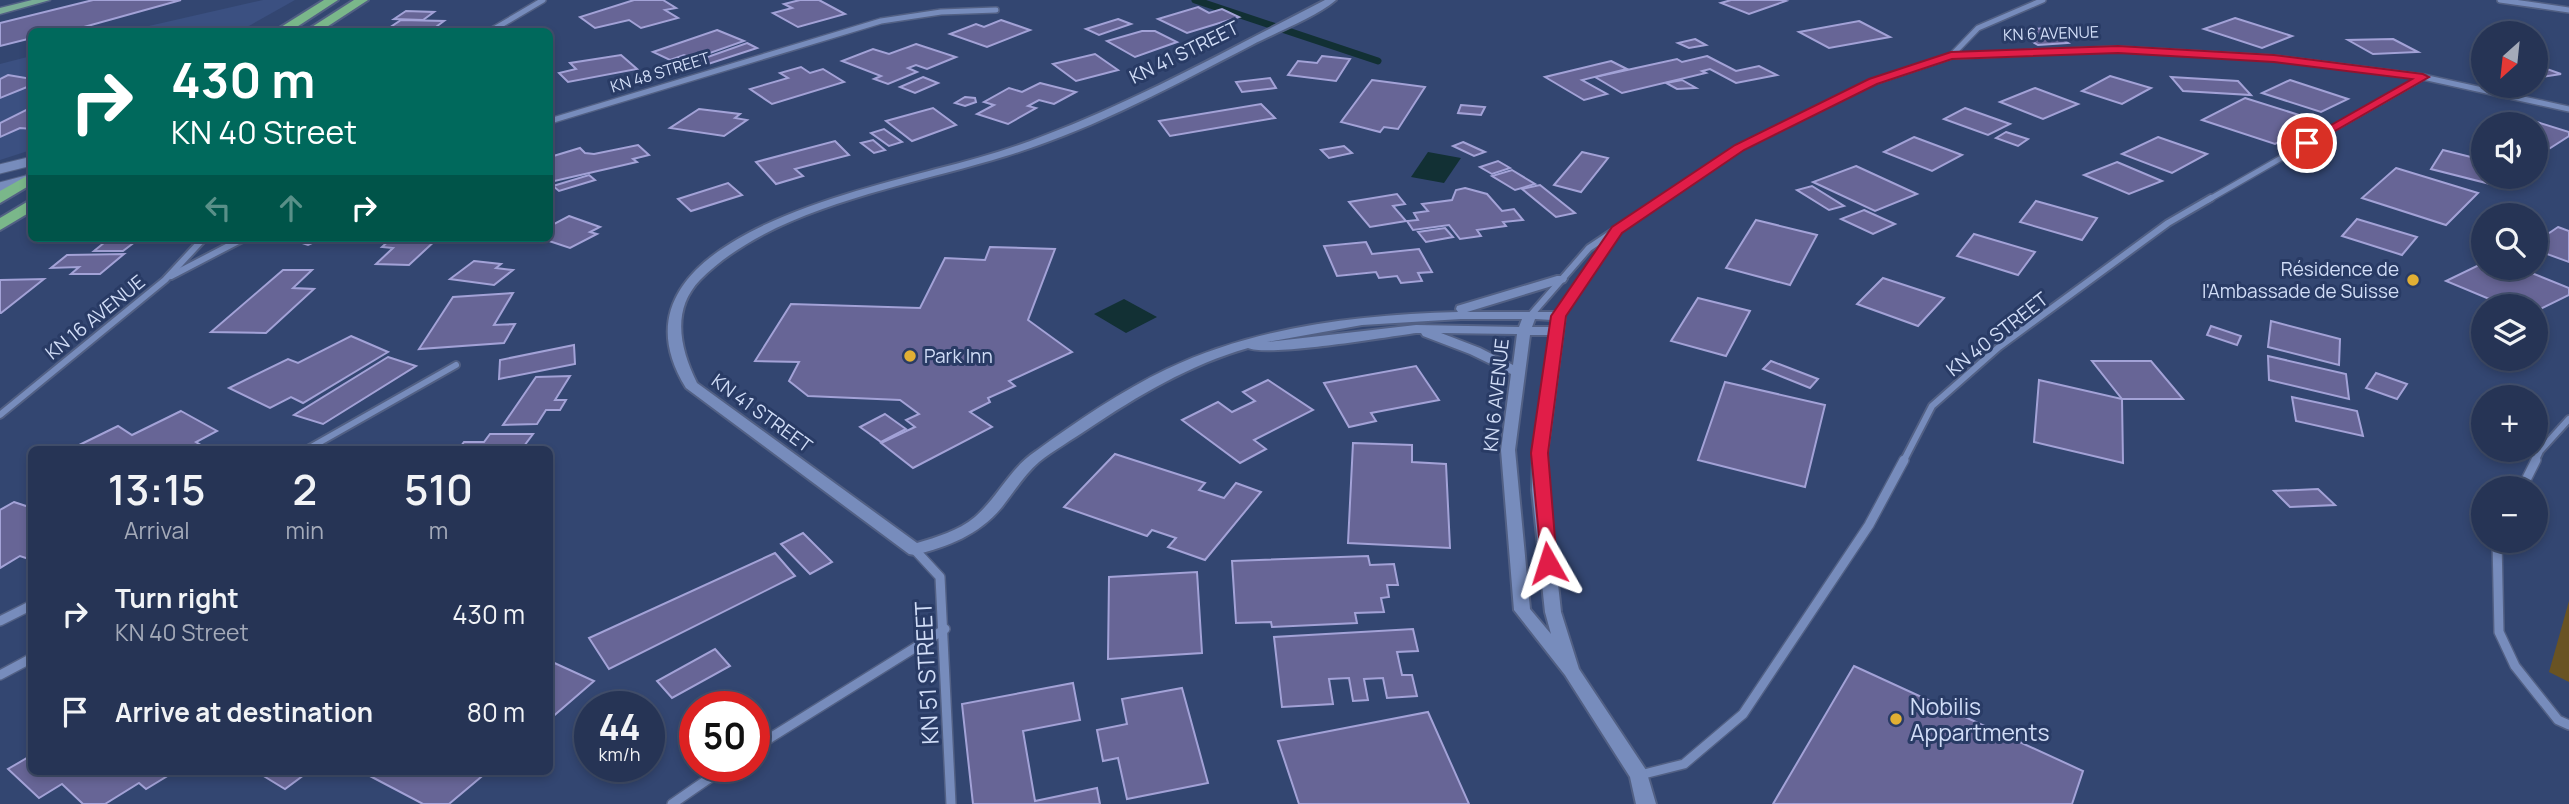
<!DOCTYPE html>
<html lang="en">
<head>
<meta charset="utf-8">
<style>
	:root { --surface:#263455; --page:#323f5f; --text:#f1f3f6; --muted:#a4aab9; --line:#424f6c }
	body { margin:0; font-family:Manrope,sans-serif; background:var(--page); color:var(--text); height:100vh; display:flex; flex-direction:column; font-size:26px; white-space:nowrap }
	* { box-sizing:border-box; margin:0 }
	p { font-size:23px; color:var(--muted) }
	.icon { flex:none; width:38px; height:38px; fill:none; stroke:currentColor; stroke-width:2; stroke-linecap:round; stroke-linejoin:round }
	.map { position:relative; flex:1; overflow:hidden }
	.sheet { position:absolute; left:28px; top:446px; width:525px; height:329px; display:flex; flex-direction:column; background:var(--surface); border-radius:10px; box-shadow:0 4px 10px #0003,0 0 0 2px var(--line) }
	.sheet>* { flex:none }
	.banner { position:absolute; left:28px; top:28px; width:525px; height:214px; border-radius:10px; box-shadow:0 4px 10px #0003,0 0 0 2px var(--line); background:#00695c; color:#fff; overflow:hidden }
	.needle { width:46px; rotate:207deg }
	.fabs { position:absolute; left:2471px; top:21px; display:grid; gap:14px }
	.fabs a { display:grid; place-items:center; width:77px; height:77px; border-radius:50%; background:var(--surface); box-shadow:0 4px 10px #0003,0 0 0 2px var(--line); font-size:35px }
	.speed { position:absolute; left:574px; top:691px; display:flex; gap:14px; font-size:35px; font-weight:700; text-align:center }
	.speed>* { display:grid; place-content:center; width:91px; height:91px; border-radius:50%; background:var(--surface); box-shadow:0 4px 10px #0003,0 0 0 2px var(--line); line-height:1 }
	.speed small { font-size:18px; font-weight:400 }
	.speed .limit { border:10px solid #d22; background:#fff; color:#111 }
	.pin { position:absolute; display:grid; place-items:center; width:60px; height:60px; color:#fff; margin:-30px; border:4px solid #fff; border-radius:50%; box-shadow:0 2px 7px #0007 }
	.me { position:absolute; width:77px; margin:-38px; rotate:354deg; stroke-linejoin:round; filter:drop-shadow(0 0 5px #0008) }
	.turn { display:flex; align-items:center; gap:24px; height:147px; padding:0 28px; font-size:32px }
	.turn .icon { width:91px; height:91px; stroke-width:2.5 }
	.turn b { display:block; font-size:49px; line-height:60px }
	.lanes { display:flex; align-items:center; height:66px; padding:0 28px; background:#0003; justify-content:center; gap:35px; direction:ltr }
	.lanes .off { opacity:.35 }
	.eta { display:flex; justify-content:space-evenly; align-items:center; height:119px; text-align:center }
	.eta b { font-size:42px; font-weight:600; line-height:49px }
	ul { padding:0; list-style:none }
	li { display:flex; align-items:center; gap:21px; height:98px; padding:0 28px }
	li div { flex:1 }
	li b { display:block; font-size:26px }
	li em { font-style:normal }
	.map>svg:first-child { display:block }
	.built { fill:#3b5081 }
	.green { fill:#695323 }
	.water { fill:#123034 }
	.lines { fill:none; stroke-linecap:round; stroke-linejoin:round }
	.stream { stroke:#123034; stroke-width:7 }
	.building { fill:#676596; stroke:#a3a2d7; stroke-width:2 }
	.minor-far2-casing { stroke:#526084; stroke-width:8 }
	.minor-far1-casing { stroke:#526084; stroke-width:10 }
	.minor-casing { stroke:#526084; stroke-width:12 }
	.tertiary-casing { stroke:#526084; stroke-width:11 }
	.secondary-casing { stroke:#526084; stroke-width:4 }
	.primary-casing { stroke:#526084; stroke-width:3 }
	.trunk-casing { stroke:#526084; stroke-width:4 }
	.minor-far2 { stroke:#778cbc; stroke-width:5 }
	.minor-far1 { stroke:#778cbc; stroke-width:6 }
	.minor { stroke:#778cbc; stroke-width:9 }
	.tertiary { stroke:#778cbc; stroke-width:9 }
	.secondary { fill:#778cbc; fill-rule:evenodd }
	.primary { fill:#79ac96; fill-rule:evenodd }
	.trunk { fill:#7ab78a; fill-rule:evenodd }
	.route { fill:#e11d48; stroke:#92132f; stroke-width:2 }
	.poi-dot { fill:#e1af34; stroke:#293b65; stroke-width:2.5 }
	.labels { text-anchor:middle; dominant-baseline:central; stroke-width:6; stroke-linejoin:round; paint-order:stroke }
	.far-street-label { font-size:16px; fill:#d1ddf7; stroke:#293b65 }
	.street-label { font-size:19px; fill:#d1ddf7; stroke:#293b65 }
	.poi-label { font-size:19px; fill:#d1ddf7; stroke:#293b65; text-anchor:end }
	.near-street-label { font-size:23px; fill:#d1ddf7; stroke:#293b65 }
	.near-poi-label { font-size:23px; fill:#d1ddf7; stroke:#293b65; text-anchor:start }
</style>
</head>
<body>
<div class="map">
<svg width="2569" height="804" viewBox="0 0 2569 804">
	<rect width="100%" height="100%" fill="#334671"/>
	<!-- built -->
	<g class="built">
		<polygon points="263,0 295,0 240,31 127,31"/>
		<polygon points="31,56 31,150 0,160 0,64"/>
	</g>
	<!-- green -->
	<polygon class="green" points="2569,601 2569,682 2549,672"/>
	<!-- water -->
	<g class="water">
		<polygon points="1428,152 1461,158 1444,183 1411,177"/>
		<polygon points="1124,299 1157,317 1126,333 1094,314"/>
	</g>
	<g class="lines">
		<!-- stream -->
		<polyline class="stream" points="1195,0 1378,61"/>
	</g>
	<!-- building -->
	<g class="building">
		<polygon points="93,0 181,0 66,32 32,32 32,38 0,46 0,23"/>
		<polygon points="634,0 663,0 676,8 665,10 678,18 641,28 629,20 595,28 580,17"/>
		<polygon points="800,0 819,0 845,14 798,27 773,13 792,8 784,4"/>
		<polygon points="1731,0 1782,0 1786,1 1749,14 1721,3"/>
		<polygon points="1198,7 1209,13 1222,9 1239,17 1187,33 1158,19"/>
		<polygon points="406,11 434,12 423,20 394,19"/>
		<polygon points="2235,18 2292,36 2262,48 2204,29"/>
		<polygon points="1118,19 1131,24 1099,35 1086,29"/>
		<polygon points="401,20 444,21 429,32 383,32"/>
		<polygon points="1001,20 1030,30 987,47 950,34 976,24 984,27"/>
		<polygon points="1859,21 1890,37 1829,48 1799,32"/>
		<polygon points="2044,28 2068,43 2038,45 2014,31"/>
		<polygon points="717,30 744,41 693,59 684,55 670,60 653,52"/>
		<polygon points="1142,31 1155,31 1177,42 1135,57 1107,41"/>
		<polygon points="1695,39 1706,45 1689,48 1678,43"/>
		<polygon points="2393,39 2418,52 2373,54 2348,40"/>
		<polygon points="747,43 757,48 696,68 688,64"/>
		<polygon points="916,44 956,57 927,69 916,65 908,68 917,72 888,84 874,79 881,76 842,61 873,49 889,54"/>
		<polygon points="1095,54 1118,70 1076,81 1053,64"/>
		<polygon points="621,55 637,69 568,82 559,73 576,69 570,63"/>
		<polygon points="1322,56 1350,59 1336,81 1288,75 1298,61 1317,63"/>
		<polygon points="1707,56 1736,71 1759,66 1777,75 1736,83 1710,69 1702,71 1706,73 1622,93 1595,77 1677,59 1682,62"/>
		<polygon points="1611,61 1627,69 1582,80 1607,94 1584,100 1545,77"/>
		<polygon points="2536,65 2561,74 2536,78"/>
		<polygon points="801,67 810,73 823,69 844,82 772,104 750,89 788,78 780,73"/>
		<polygon points="8,75 32,79 32,85 0,98 0,79"/>
		<polygon points="2110,76 2151,88 2122,104 2082,91"/>
		<polygon points="923,77 938,83 915,93 900,87"/>
		<polygon points="2171,77 2238,81 2251,95 2183,91"/>
		<polygon points="1270,78 1276,88 1242,92 1236,82"/>
		<polygon points="1372,80 1425,87 1398,129 1384,127 1380,132 1341,122"/>
		<polygon points="1682,80 1696,88 1677,89 1666,83"/>
		<polygon points="2290,80 2348,99 2321,112 2262,93"/>
		<polygon points="1040,83 1076,92 1054,104 1039,100 1028,106 1036,108 1008,124 977,114 994,105 984,102 1009,88 1022,92"/>
		<polygon points="2035,88 2078,104 2043,119 2000,102"/>
		<polygon points="965,97 975,98 976,102 965,106 955,103"/>
		<polygon points="2245,98 2318,121 2275,144 2202,120"/>
		<polygon points="1261,104 1275,118 1170,136 1159,121"/>
		<polygon points="1461,105 1485,107 1481,115 1458,113"/>
		<polygon points="32,107 32,129 20,128 0,137 0,123"/>
		<polygon points="933,108 956,125 912,141 886,121"/>
		<polygon points="1965,108 2010,124 1988,135 1944,119"/>
		<polygon points="699,109 740,114 735,118 747,120 724,136 670,128"/>
		<polygon points="2527,119 2569,132 2569,136 2541,154 2536,152 2536,124 2517,124"/>
		<polygon points="884,129 902,142 889,146 871,133"/>
		<polygon points="2006,132 2028,139 2018,146 1996,138"/>
		<polygon points="1914,137 1962,155 1932,171 1884,152"/>
		<polygon points="2158,137 2207,154 2172,173 2122,154"/>
		<polygon points="873,140 885,150 874,153 861,143"/>
		<polygon points="835,141 849,155 795,169 803,176 776,184 756,162"/>
		<polygon points="1463,142 1485,152 1474,156 1453,146"/>
		<polygon points="638,145 649,155 633,159 637,162 550,182 550,157 580,148 585,153 594,154"/>
		<polygon points="1344,146 1352,153 1329,158 1321,150"/>
		<polygon points="2443,150 2483,160 2483,177 2507,177 2502,187 2431,169"/>
		<polygon points="1582,152 1608,158 1581,192 1554,185"/>
		<polygon points="1498,161 1510,168 1492,174 1480,167"/>
		<polygon points="2117,162 2162,181 2129,194 2084,175"/>
		<polygon points="1856,166 1917,194 1875,211 1813,182"/>
		<polygon points="2396,168 2478,193 2446,225 2362,198"/>
		<polygon points="1512,170 1535,184 1515,190 1492,176"/>
		<polygon points="589,175 595,180 559,191 553,186"/>
		<polygon points="728,183 742,195 691,211 678,199"/>
		<polygon points="1540,185 1575,213 1556,217 1522,189"/>
		<polygon points="1812,186 1844,206 1829,210 1797,190"/>
		<polygon points="1465,188 1487,194 1502,211 1514,209 1523,220 1503,222 1506,226 1477,230 1481,236 1460,239 1449,225 1413,230 1407,221 1418,220 1414,213 1428,211 1422,204 1452,200 1456,190"/>
		<polygon points="1397,194 1405,204 1393,206 1406,221 1370,227 1349,202"/>
		<polygon points="2036,201 2097,218 2082,240 2020,222"/>
		<polygon points="1864,210 1895,224 1873,234 1841,219"/>
		<polygon points="569,216 600,227 590,232 597,234 570,248 540,238 550,238 550,226"/>
		<polygon points="2357,219 2417,237 2402,255 2342,236"/>
		<polygon points="1756,220 1817,235 1790,285 1726,268"/>
		<polygon points="2558,227 2569,231 2569,262 2536,250 2536,242"/>
		<polygon points="1445,228 1453,237 1426,242 1418,232"/>
		<polygon points="1974,234 2035,252 2018,275 1957,256"/>
		<polygon points="110,238 140,238 123,251 94,251"/>
		<polygon points="287,238 323,238 308,245"/>
		<polygon points="392,238 438,238 409,265 376,264 393,248 382,247"/>
		<polygon points="1366,242 1372,254 1419,249 1432,272 1418,273 1422,281 1401,283 1397,276 1379,278 1376,272 1337,276 1324,246"/>
		<polygon points="990,247 1055,249 1028,320 1072,352 1009,381 1015,386 988,398 990,402 970,412 992,427 913,468 881,443 915,427 906,420 919,414 900,400 808,396 789,381 799,362 755,361 791,304 920,308 945,258 985,260"/>
		<polygon points="124,254 100,274 71,274 79,267 51,268 67,255"/>
		<polygon points="474,261 501,264 496,268 513,270 494,285 450,279"/>
		<polygon points="2483,263 2483,268 2519,268 2569,288 2569,295 2536,311 2536,306 2506,306 2446,281"/>
		<polygon points="283,270 312,270 293,288 314,289 266,333 211,332"/>
		<polygon points="1883,278 1944,298 1918,326 1857,304"/>
		<polygon points="44,279 1,313 0,313 0,280"/>
		<polygon points="513,293 494,325 515,324 504,343 419,349 453,297"/>
		<polygon points="1698,298 1750,311 1726,356 1671,341"/>
		<polygon points="2271,321 2340,339 2339,365 2268,347"/>
		<polygon points="2211,326 2241,336 2237,345 2207,335"/>
		<polygon points="351,336 388,352 303,403 291,397 270,408 229,388 288,359 298,363"/>
		<polygon points="574,345 575,364 499,379 500,360"/>
		<polygon points="2268,356 2346,374 2349,399 2269,380"/>
		<polygon points="388,357 416,366 323,424 294,415"/>
		<polygon points="1771,361 1818,379 1810,388 1763,369"/>
		<polygon points="2092,361 2151,361 2183,399 2122,399"/>
		<polygon points="1416,366 1439,400 1371,413 1376,421 1349,427 1324,383"/>
		<polygon points="2376,373 2407,384 2397,399 2366,388"/>
		<polygon points="570,376 555,400 566,400 560,410 546,410 537,424 503,425 536,377"/>
		<polygon points="1268,380 1313,410 1254,440 1266,449 1240,463 1182,420 1218,402 1232,412 1255,401 1243,392"/>
		<polygon points="2039,380 2122,399 2123,463 2034,442"/>
		<polygon points="1725,382 1825,405 1805,487 1698,460"/>
		<polygon points="2292,397 2357,411 2363,436 2296,421"/>
		<polygon points="181,411 217,431 196,442 204,447 198,450 69,450 118,426 132,435"/>
		<polygon points="885,414 906,429 881,442 860,427"/>
		<polygon points="490,434 533,434 521,450 458,450 464,442 484,442"/>
		<polygon points="1353,443 1412,445 1412,462 1446,464 1450,548 1348,543"/>
		<polygon points="1115,454 1205,483 1199,490 1224,498 1236,483 1261,492 1205,560 1168,547 1176,538 1152,530 1147,536 1064,507"/>
		<polygon points="2318,489 2335,505 2290,507 2274,491"/>
		<polygon points="14,502 32,508 32,560 20,556 0,568 0,510"/>
		<polygon points="803,533 832,562 810,574 781,544"/>
		<polygon points="775,553 795,576 609,669 589,638"/>
		<polygon points="1368,556 1370,565 1394,564 1398,585 1387,585 1389,597 1381,598 1384,612 1355,613 1357,623 1272,627 1271,622 1236,623 1232,561"/>
		<polygon points="1197,572 1202,653 1108,659 1109,577"/>
		<polygon points="1413,629 1418,651 1397,652 1402,675 1412,675 1417,696 1387,698 1383,678 1364,679 1368,700 1353,701 1349,678 1329,679 1333,704 1282,707 1274,637"/>
		<polygon points="715,649 730,666 672,698 657,681"/>
		<polygon points="550,661 594,681 550,719"/>
		<polygon points="1854,666 2083,771 2072,804 1773,804"/>
		<polygon points="1073,683 1080,720 1023,731 1035,801 1097,788 1100,804 973,804 962,704"/>
		<polygon points="1182,688 1208,783 1127,799 1118,758 1103,761 1097,730 1127,724 1122,699"/>
		<polygon points="1428,712 1469,804 1299,804 1278,741"/>
		<polygon points="32,755 32,772 174,772 146,789 139,783 105,804 83,804 62,784 39,798 8,769"/>
		<polygon points="257,772 308,772 285,789"/>
		<polygon points="372,772 487,772 449,804 423,804 368,775"/>
	</g>
	<g class="lines">
		<!-- minor-far2 casing -->
		<g class="minor-far2-casing">
			<g id="minor-far2">
				<polyline points="2500,0 2569,10"/>
				<polyline points="489,32 543,0"/>
				<polyline points="1951,56 1978,28 2043,0"/>
				<polyline points="550,121 881,21 941,12 996,10"/>
				<polyline points="1661,200 1740,148 1873,82 1951,56 2117,49 2274,58 2423,77 2569,109"/>
				<polyline points="2208,200 2423,77"/>
			</g>
		</g>
		<!-- minor-far1 casing -->
		<g class="minor-far1-casing">
			<g id="minor-far1">
				<polyline points="171,276 244,238"/>
				<polyline points="1530,316 1589,248 1664,198"/>
				<polyline points="1559,316 1617,231"/>
				<polyline points="0,415 165,280 204,238"/>
				<polyline points="306,450 456,365"/>
				<polyline points="1903,462 1932,406 1999,347 2168,223 2211,198"/>
				<polyline points="2535,462 2540,451 2569,419"/>
			</g>
		</g>
		<!-- minor casing -->
		<g class="minor-casing">
			<g id="minor">
				<polyline points="2522,488 2536,460"/>
				<polyline points="2497,541 2499,632 2515,666 2558,720 2569,725"/>
				<polyline points="915,550 940,577 951,804"/>
				<polyline points="0,621 32,605"/>
				<polyline points="0,675 32,658"/>
				<polyline points="754,748 945,629"/>
				<polyline points="1640,775 1684,764 1743,714 1869,525 1904,460"/>
				<polyline points="672,804 727,766"/>
			</g>
		</g>
		<!-- tertiary casing -->
		<g class="tertiary-casing">
			<g id="tertiary">
				<polyline points="0,169 32,161"/>
				<polyline points="0,187 26,180"/>
			</g>
		</g>
		<!-- secondary casing -->
		<g class="secondary-casing">
			<path id="secondary" d="M1325 0H1336C1316 17 1277 32 1252 45 1173 86 1092 130 1006 156 910 186 773 206 700 280 671 310 680 349 697 383L917 543C937 537 958 531 975 517 998 497 1010 468 1036 451 1077 421 1121 391 1167 369 1257 326 1359 315 1458 312L1456 309 1457 306 1557 276H1565L1567 279 1565 282 1467 312H1559L1565 316 1547 453 1548 490 1561 612 1579 669 1646 770 1656 804H1636L1630 777 1565 675 1514 610 1501 450 1511 374 1470 354 1423 336 1421 333H1416C1386 337 1269 357 1248 348 1189 365 1139 395 1088 429 1072 440 1054 450 1039 462 1024 475 1014 492 1002 507 979 535 949 546 915 555L909 554 686 388C599 247 846 194 936 169 972 160 1008 150 1043 136 1140 99 1233 47 1325 0ZM1461 319H1522L1519 327 1416 325 1267 342 1362 325ZM1535 319 1552 320 1551 327H1532ZM1441 333 1517 334 1513 365 1480 348ZM1530 335H1550L1533 453 1532 490 1545 612 1551 634 1530 609 1515 450Z"/>
		</g>
		<!-- primary casing -->
		<g class="primary-casing">
			<polygon id="primary" points="32,0 50,0 0,14 0,8"/>
		</g>
		<!-- trunk casing -->
		<g class="trunk-casing">
			<g id="trunk">
				<polygon points="324,0 338,0 289,32 273,32"/>
				<polygon points="354,0 368,0 319,32 304,32"/>
				<polygon points="32,173 32,184 0,203 0,191"/>
				<polygon points="32,199 32,211 0,230 0,218"/>
			</g>
		</g>
		<!-- minor-far2 -->
		<use href="#minor-far2" class="minor-far2"/>
		<!-- minor-far1 -->
		<use href="#minor-far1" class="minor-far1"/>
		<!-- minor -->
		<use href="#minor" class="minor"/>
		<!-- tertiary -->
		<use href="#tertiary" class="tertiary"/>
		<!-- secondary -->
		<use href="#secondary" class="secondary"/>
		<!-- primary -->
		<use href="#primary" class="primary"/>
		<!-- trunk -->
		<use href="#trunk" class="trunk"/>
	</g>
	<!-- route -->
	<polygon class="route" points="2118,46 2274,55 2423,74 2429,77 2307,147 2301,143 2303,141 2412,79 2274,62 2118,53 1952,59 1877,84 1744,150 1622,233 1566,316 1548,453 1557,563 1548,569 1542,568 1531,453 1551,316 1612,227 1735,145 1869,79 1951,52"/>
	<!-- markers -->
	<g class="poi-dot">
		<circle cx="2413" cy="280" r="7"/>
		<circle cx="910" cy="356" r="7"/>
		<circle cx="1896" cy="719" r="7"/>
	</g>
	<g class="labels">
		<!-- far-street labels -->
		<g class="far-street-label">
			<text transform="translate(2051 33) rotate(-2)">KN 6 AVENUE</text>
			<text transform="translate(660 72) rotate(-17)">KN 48 STREET</text>
		</g>
		<!-- street labels -->
		<g class="street-label">
			<text transform="translate(1184 52) rotate(-26)">KN 41 STREET</text>
			<text transform="translate(95 317) rotate(-39)">KN 16 AVENUE</text>
			<text transform="translate(1997 334) rotate(-38)">KN 40 STREET</text>
			<text transform="translate(1496 395) rotate(-84)">KN 6 AVENUE</text>
			<text transform="translate(762 413) rotate(36)">KN 41 STREET</text>
		</g>
		<!-- poi labels -->
		<g class="poi-label">
			<text x="2399" y="269">Résidence de<tspan x="2399" dy="22">l'Ambassade de Suisse</tspan></text>
			<text x="924" y="356" text-anchor="start">Park Inn</text>
		</g>
		<!-- near-street labels -->
		<g class="near-street-label">
			<text transform="translate(926 673) rotate(-93)">KN 51 STREET</text>
		</g>
		<!-- near-poi labels -->
		<g class="near-poi-label">
			<text x="1910" y="706">Nobilis<tspan x="1910" dy="26">Appartments</tspan></text>
		</g>
	</g>
</svg>
<div class="fabs">
<a><svg class="needle" viewBox="-14 -14 28 28"><path d="M0-13l5 13h-10z" fill="#e53935"/><path d="M0 13l5-13h-10z" fill="#a4aab9"/></svg></a>
<a><svg class="icon" aria-label="sound" viewBox="0 0 24 24"><path d="M4 9h4l5-4v14l-5-4H4zM17 9q2 3 0 6"/></svg></a>
<a><svg class="icon" aria-label="search" viewBox="0 0 24 24"><circle cx="10" cy="10" r="6"/><path d="M15 15l6 6"/></svg></a>
<a><svg class="icon" aria-label="layers" viewBox="0 0 24 24"><path d="M12 4l9 5-9 5-9-5zM3 14l9 5 9-5"/></svg></a>
<a>+</a>
<a>−</a>
</div>
<div class="speed"><div>44<small>km/h</small></div><div class="limit">50</div></div>
<div class="pin" style="left:2307px;top:143px;background:#d93025"><svg class="icon" aria-label="arrive" viewBox="0 0 24 24"><path d="M6 21V4h12l-3 4 3 4H6"/></svg></div>
<svg class="me" style="left:1548px;top:563px" viewBox="-20 -20 40 40"><path d="M0-17L14 15 0 8-14 15z" fill="#e11d48" stroke="#fff" stroke-width="4"/></svg>
<div class="banner">
<div class="turn"><svg class="icon" aria-label="right" viewBox="0 0 24 24"><path d="M7 20v-9h11M14 6l5 5-5 5"/></svg><div><b>430 m</b>KN 40 Street</div></div>
<div class="lanes"><svg class="icon off" aria-label="left" viewBox="0 0 24 24"><path d="M17 20v-9H6M10 6l-5 5 5 5"/></svg><svg class="icon off" aria-label="ahead" viewBox="0 0 24 24"><path d="M12 20V5M6 11l6-6 6 6"/></svg><svg class="icon" aria-label="right" viewBox="0 0 24 24"><path d="M7 20v-9h11M14 6l5 5-5 5"/></svg></div>
</div>
<section class="sheet">
<div class="eta">
<div><b>13:15</b><p>Arrival</p></div>
<div><b>2</b><p>min</p></div>
<div><b>510</b><p>m</p></div>
</div>
<ul>
<li><svg class="icon" aria-label="right" viewBox="0 0 24 24"><path d="M7 20v-9h11M14 6l5 5-5 5"/></svg><div><b>Turn right</b><p>KN 40 Street</p></div><em>430 m</em></li>
<li><svg class="icon" aria-label="arrive" viewBox="0 0 24 24"><path d="M6 21V4h12l-3 4 3 4H6"/></svg><div><b>Arrive at destination</b></div><em>80 m</em></li>
</ul>
</section>
</div>
</body>
</html>
